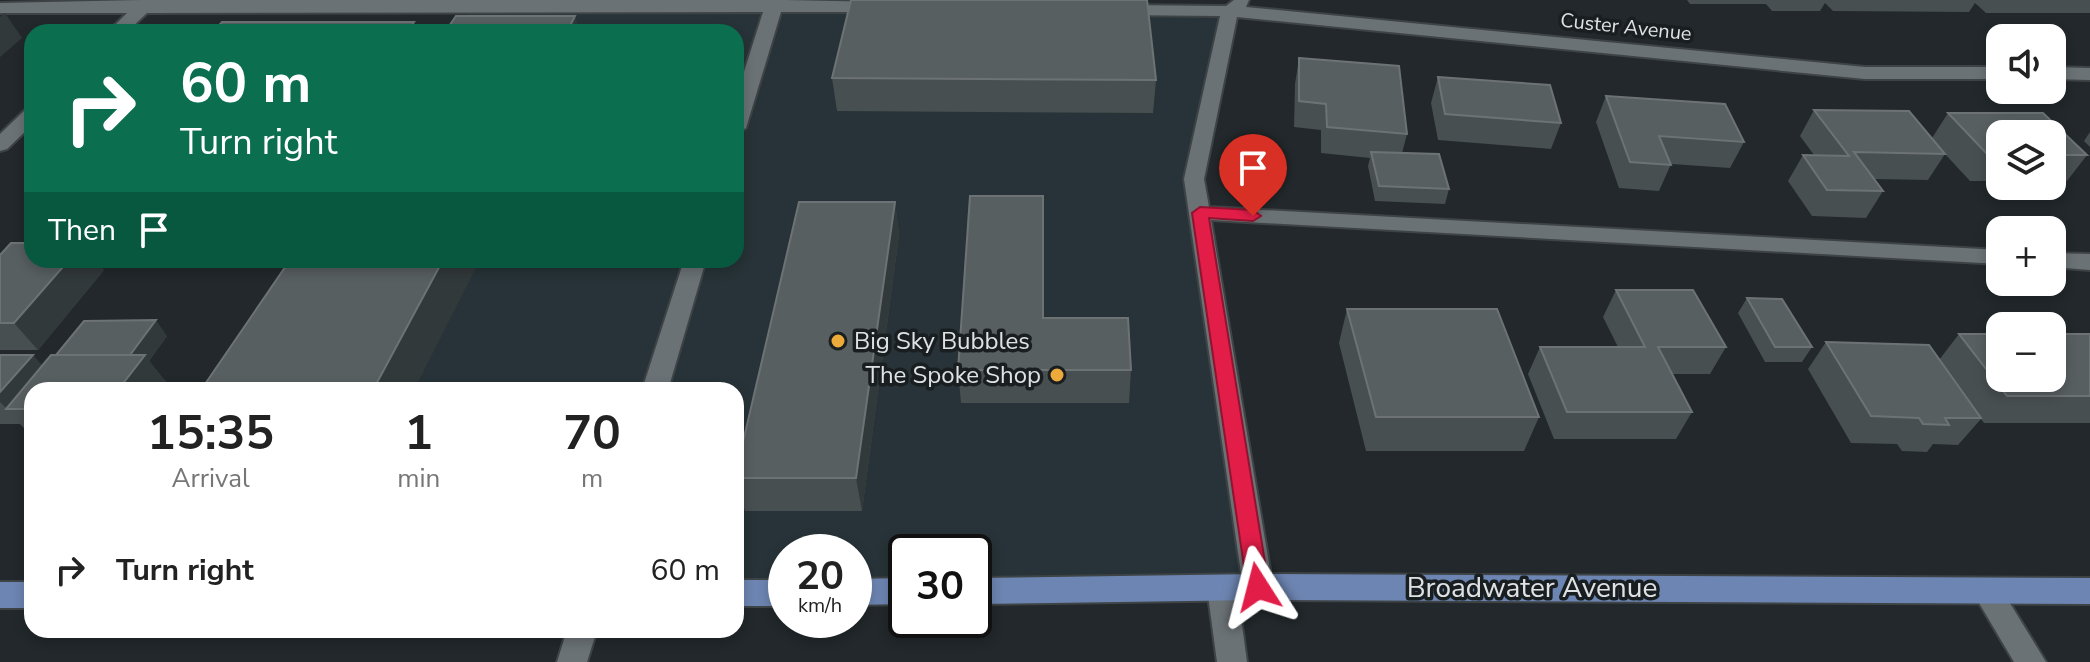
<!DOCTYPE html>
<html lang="en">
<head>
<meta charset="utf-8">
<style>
	:root { --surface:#fff; --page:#f6f6f6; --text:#222; --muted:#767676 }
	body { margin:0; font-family:"Nunito Sans",sans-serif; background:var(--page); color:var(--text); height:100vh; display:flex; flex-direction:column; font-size:30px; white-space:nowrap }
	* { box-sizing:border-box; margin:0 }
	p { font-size:26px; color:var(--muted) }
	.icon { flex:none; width:44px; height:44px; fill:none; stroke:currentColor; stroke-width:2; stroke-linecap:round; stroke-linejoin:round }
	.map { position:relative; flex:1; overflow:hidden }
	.sheet { position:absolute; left:24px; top:382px; width:720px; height:256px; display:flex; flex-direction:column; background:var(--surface); border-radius:24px; box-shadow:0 4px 12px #0003 }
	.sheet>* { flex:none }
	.hud { position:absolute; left:24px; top:24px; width:720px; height:244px; border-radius:24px; box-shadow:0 4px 12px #0003; background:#0b6e4f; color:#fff; overflow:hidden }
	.fabs { position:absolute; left:1986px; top:24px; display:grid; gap:16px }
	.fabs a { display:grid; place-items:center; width:80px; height:80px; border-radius:16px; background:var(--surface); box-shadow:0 4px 12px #0003; font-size:40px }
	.speed { position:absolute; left:768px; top:534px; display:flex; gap:16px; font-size:40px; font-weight:700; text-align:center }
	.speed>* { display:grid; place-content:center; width:104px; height:104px; border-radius:50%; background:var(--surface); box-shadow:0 4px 12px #0003; line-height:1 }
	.speed small { font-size:20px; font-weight:400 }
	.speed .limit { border:4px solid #111; border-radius:12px; background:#fff; color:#111 }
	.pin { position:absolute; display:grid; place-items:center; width:68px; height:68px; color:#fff; margin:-82px -34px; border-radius:50% 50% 50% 0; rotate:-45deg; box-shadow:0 0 8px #0007 }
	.pin .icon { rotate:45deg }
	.me { position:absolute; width:88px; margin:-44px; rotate:351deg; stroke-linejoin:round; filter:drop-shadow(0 0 6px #0008) }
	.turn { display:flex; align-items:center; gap:28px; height:168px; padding:0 24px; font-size:36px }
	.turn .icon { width:104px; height:104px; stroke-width:2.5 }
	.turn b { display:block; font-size:56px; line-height:68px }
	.then { display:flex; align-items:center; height:76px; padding:0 24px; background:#0003; gap:16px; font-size:30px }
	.eta { display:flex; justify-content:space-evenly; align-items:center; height:136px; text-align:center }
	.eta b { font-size:48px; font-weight:700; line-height:56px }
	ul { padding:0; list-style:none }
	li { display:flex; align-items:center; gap:24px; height:104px; padding:0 24px }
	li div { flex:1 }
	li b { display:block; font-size:30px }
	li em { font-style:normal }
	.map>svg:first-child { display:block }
	.built { fill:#273338 }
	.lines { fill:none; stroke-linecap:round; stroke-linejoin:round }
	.minor-casing { stroke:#3e4345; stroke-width:4 }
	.major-casing { stroke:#3e4345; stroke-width:4 }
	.minor { fill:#6b7276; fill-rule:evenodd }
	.major { fill:#6d85b2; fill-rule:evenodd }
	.wall { fill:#484f50 }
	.shaded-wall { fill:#32393b }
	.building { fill:#585f60; stroke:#6d7375; stroke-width:2 }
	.route { fill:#e11d48; stroke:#92132f; stroke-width:2 }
	.poi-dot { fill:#ebaa39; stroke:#191e21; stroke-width:3 }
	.labels { text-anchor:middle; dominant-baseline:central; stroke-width:7; stroke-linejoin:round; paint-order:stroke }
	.far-street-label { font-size:20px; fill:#dee2e4; stroke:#191e21 }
	.poi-label { font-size:24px; fill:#dee2e4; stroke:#191e21; text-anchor:start }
	.near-street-label { font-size:28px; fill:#dee2e4; stroke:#191e21 }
</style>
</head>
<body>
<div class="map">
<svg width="2090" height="662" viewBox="0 0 2090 662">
	<rect width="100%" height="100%" fill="#22282b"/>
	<!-- built -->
	<polygon class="built" points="474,6 1230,11 1198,148 1258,587 974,590 974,552 906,552 906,591 854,592 854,552 786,552 786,593 736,594 736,390 215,390 303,260 736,260 736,32 457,32"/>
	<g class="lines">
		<!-- minor casing -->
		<g class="minor-casing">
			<g id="minor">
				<polygon points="141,0 785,0 882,2 891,7 882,12 781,12 746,128 736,134 736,97 763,12 147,13 127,32 108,32 127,13 0,13 0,3"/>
				<polygon points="1234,0 1249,0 1246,7 1865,67 2000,67 2000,79 1865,79 1237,17 1204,179 1209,207 2000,250 2000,264 1211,220 1273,587 1268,596 1258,600 1248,596 1243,587 1184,179 1220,16 1118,15 1109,10 1118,5 1226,6"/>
				<polygon points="2052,67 2090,68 2090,80 2052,79"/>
				<polygon points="32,108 32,125 7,149 0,151 0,134 25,110"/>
				<polygon points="2052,253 2090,254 2090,270 2052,267"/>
				<polygon points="684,260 706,260 668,390 642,390"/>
				<polygon points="1222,575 1232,579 1237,588 1247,662 1217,662 1207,588 1212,579"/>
				<polygon points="1987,578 1997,582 2046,662 2014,662 1972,591 1977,582"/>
				<polygon points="567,630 597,630 587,662 557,662"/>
			</g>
		</g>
		<!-- major casing -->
		<g class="major-casing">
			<g id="major">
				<polygon points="1258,574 2090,578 2090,604 1258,600 974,604 974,578"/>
				<polygon points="906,578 906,604 854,605 854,579"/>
				<rect x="736" y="580" width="50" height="26"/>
				<rect x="0" y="582" width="32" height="26"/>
			</g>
		</g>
		<!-- minor -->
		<use href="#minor" class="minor"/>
		<!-- major -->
		<use href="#major" class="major"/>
	</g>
	<!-- wall -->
	<g class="wall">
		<polygon points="1687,0 2090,0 2090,13 1986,13 1975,3 1969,12 1833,11 1825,3 1820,11 1772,11 1766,4 1690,4"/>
		<polygon points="1299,58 1407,134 1402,153 1449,189 1445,204 1375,201 1368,166 1370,158 1321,153 1321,130 1294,127 1295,84"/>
		<polygon points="1438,77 1561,123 1551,149 1438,140 1431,103"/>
		<polygon points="832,78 1156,80 1153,113 837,111"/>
		<polygon points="1606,96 1744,142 1730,168 1671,164 1659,191 1619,188 1596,122"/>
		<polygon points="1814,110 1909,111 1932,138 1948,113 2043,113 2087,155 2067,181 2052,181 2052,134 2000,134 2000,181 1970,181 1945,154 1928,180 1874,179 1883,191 1866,218 1812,216 1788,181 1803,155 1814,155 1800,136"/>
		<polygon points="2090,132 2090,147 2084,141"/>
		<polygon points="895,202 899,235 862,511 745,511 736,482 736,472"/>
		<polygon points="0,255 104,270 38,350 0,350"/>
		<polygon points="1616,290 1726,347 1710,374 1672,374 1692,412 1676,439 1554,439 1528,374 1540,347 1618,347 1603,317"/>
		<polygon points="1747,298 1812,347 1802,362 1765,362 1738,313"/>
		<polygon points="1347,309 1539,417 1524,451 1366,451 1339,343"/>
		<polygon points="1959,334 2090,334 2090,423 1984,423 1981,419 1958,445 1933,444 1927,452 1902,451 1897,444 1851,443 1808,369 1826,342 1939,360"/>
		<polygon points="167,336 149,361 166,382 32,390 32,436 20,424 0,424 0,355 42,365 56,355"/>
		<polygon points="958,370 1131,370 1129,403 961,403"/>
	</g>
	<!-- shaded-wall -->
	<g class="shaded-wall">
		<polygon points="5,13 22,38 0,57 0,17"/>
		<polygon points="575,16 580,32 567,32"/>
		<polygon points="414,22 418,32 406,32"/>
		<polygon points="895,202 899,235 862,511 856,478"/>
		<polygon points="69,260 97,260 104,270 38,350 14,323"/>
		<polygon points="443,260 480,260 414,390 373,390"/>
		<polygon points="156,320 167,336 149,361 166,382 160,390 118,390 125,362"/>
		<polygon points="33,355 57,382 7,409 0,402 0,392"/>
	</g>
	<!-- building -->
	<g class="building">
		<polygon points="851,0 1147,0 1156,80 832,78"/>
		<polygon points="456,16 575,16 567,32 445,32"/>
		<polygon points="222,22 414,22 406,32 213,32"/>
		<polygon points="1299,58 1399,66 1407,134 1327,127 1326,104 1299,101"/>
		<polygon points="1438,77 1550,85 1561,123 1445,114"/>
		<polygon points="1606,96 1725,104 1744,142 1659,136 1671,165 1630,162"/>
		<polygon points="1814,110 1909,111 1945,154 1854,152 1883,191 1827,190 1803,155 1849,156"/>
		<polygon points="1948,113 2043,113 2087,155 2052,155 2052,134 2000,134 2000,155 1988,155"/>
		<polygon points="1371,152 1439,154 1449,189 1379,186"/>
		<polygon points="970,196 1043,196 1043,318 1128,318 1131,370 958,370"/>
		<polygon points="799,202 895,202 856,478 736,478 736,472"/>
		<polygon points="11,243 32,243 32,260 69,260 14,323 0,323 0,255"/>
		<polygon points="290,260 443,260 373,390 201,390"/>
		<polygon points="1616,290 1693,290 1726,347 1658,347 1692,412 1567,412 1540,347 1645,347"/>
		<polygon points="1747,298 1782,299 1812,347 1775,347"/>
		<polygon points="1347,309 1497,309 1539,417 1376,417"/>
		<polygon points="156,320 130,355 56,355 84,321"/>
		<polygon points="1959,334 2000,334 2000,378 2052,378 2052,334 2090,334 2090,396 2007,396"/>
		<polygon points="1826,342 1929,345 1981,418 1945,418 1949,425 1923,424 1919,418 1871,416"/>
		<polygon points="0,355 33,355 0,392"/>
		<polygon points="51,355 145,355 118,390 32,390 32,409 6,409"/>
	</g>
	<!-- route -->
	<polygon class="route" points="1200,207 1253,210 1261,216 1253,221 1209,218 1269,587 1265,593 1258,596 1250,593 1247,587 1192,213"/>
	<!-- markers -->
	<g class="poi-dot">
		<circle cx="838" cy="341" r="8"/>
		<circle cx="1057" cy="375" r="8"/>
	</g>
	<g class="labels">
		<!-- far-street labels -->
		<g class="far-street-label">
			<text transform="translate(1626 27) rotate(6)">Custer Avenue</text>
		</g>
		<!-- poi labels -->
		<g class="poi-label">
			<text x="854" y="341">Big Sky Bubbles</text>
			<text x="1041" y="375" text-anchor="end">The Spoke Shop</text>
		</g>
		<!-- near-street labels -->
		<g class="near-street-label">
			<text x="1532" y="588">Broadwater Avenue</text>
		</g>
	</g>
</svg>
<div class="fabs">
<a><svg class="icon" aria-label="sound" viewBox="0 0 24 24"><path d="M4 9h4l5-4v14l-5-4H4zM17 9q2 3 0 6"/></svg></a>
<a><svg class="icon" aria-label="layers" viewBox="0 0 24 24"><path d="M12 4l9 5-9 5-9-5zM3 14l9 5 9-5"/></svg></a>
<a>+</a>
<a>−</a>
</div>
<div class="speed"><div>20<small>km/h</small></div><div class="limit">30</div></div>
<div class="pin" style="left:1253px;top:216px;background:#d93025"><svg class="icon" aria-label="arrive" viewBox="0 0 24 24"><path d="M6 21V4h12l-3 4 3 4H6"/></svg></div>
<svg class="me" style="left:1258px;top:587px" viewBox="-20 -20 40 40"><path d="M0-17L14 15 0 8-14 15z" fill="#e11d48" stroke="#fff" stroke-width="4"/></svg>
<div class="hud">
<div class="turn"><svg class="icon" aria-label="right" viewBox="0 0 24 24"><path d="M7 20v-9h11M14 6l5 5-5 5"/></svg><div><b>60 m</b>Turn right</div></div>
<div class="then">Then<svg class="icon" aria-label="arrive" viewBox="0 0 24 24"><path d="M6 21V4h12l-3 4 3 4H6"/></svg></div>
</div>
<section class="sheet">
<div class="eta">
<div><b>15:35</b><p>Arrival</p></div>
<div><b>1</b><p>min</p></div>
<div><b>70</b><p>m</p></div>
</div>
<ul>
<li><svg class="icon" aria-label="right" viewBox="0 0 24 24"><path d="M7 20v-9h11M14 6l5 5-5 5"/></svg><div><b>Turn right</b></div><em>60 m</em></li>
</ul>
</section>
</div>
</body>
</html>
